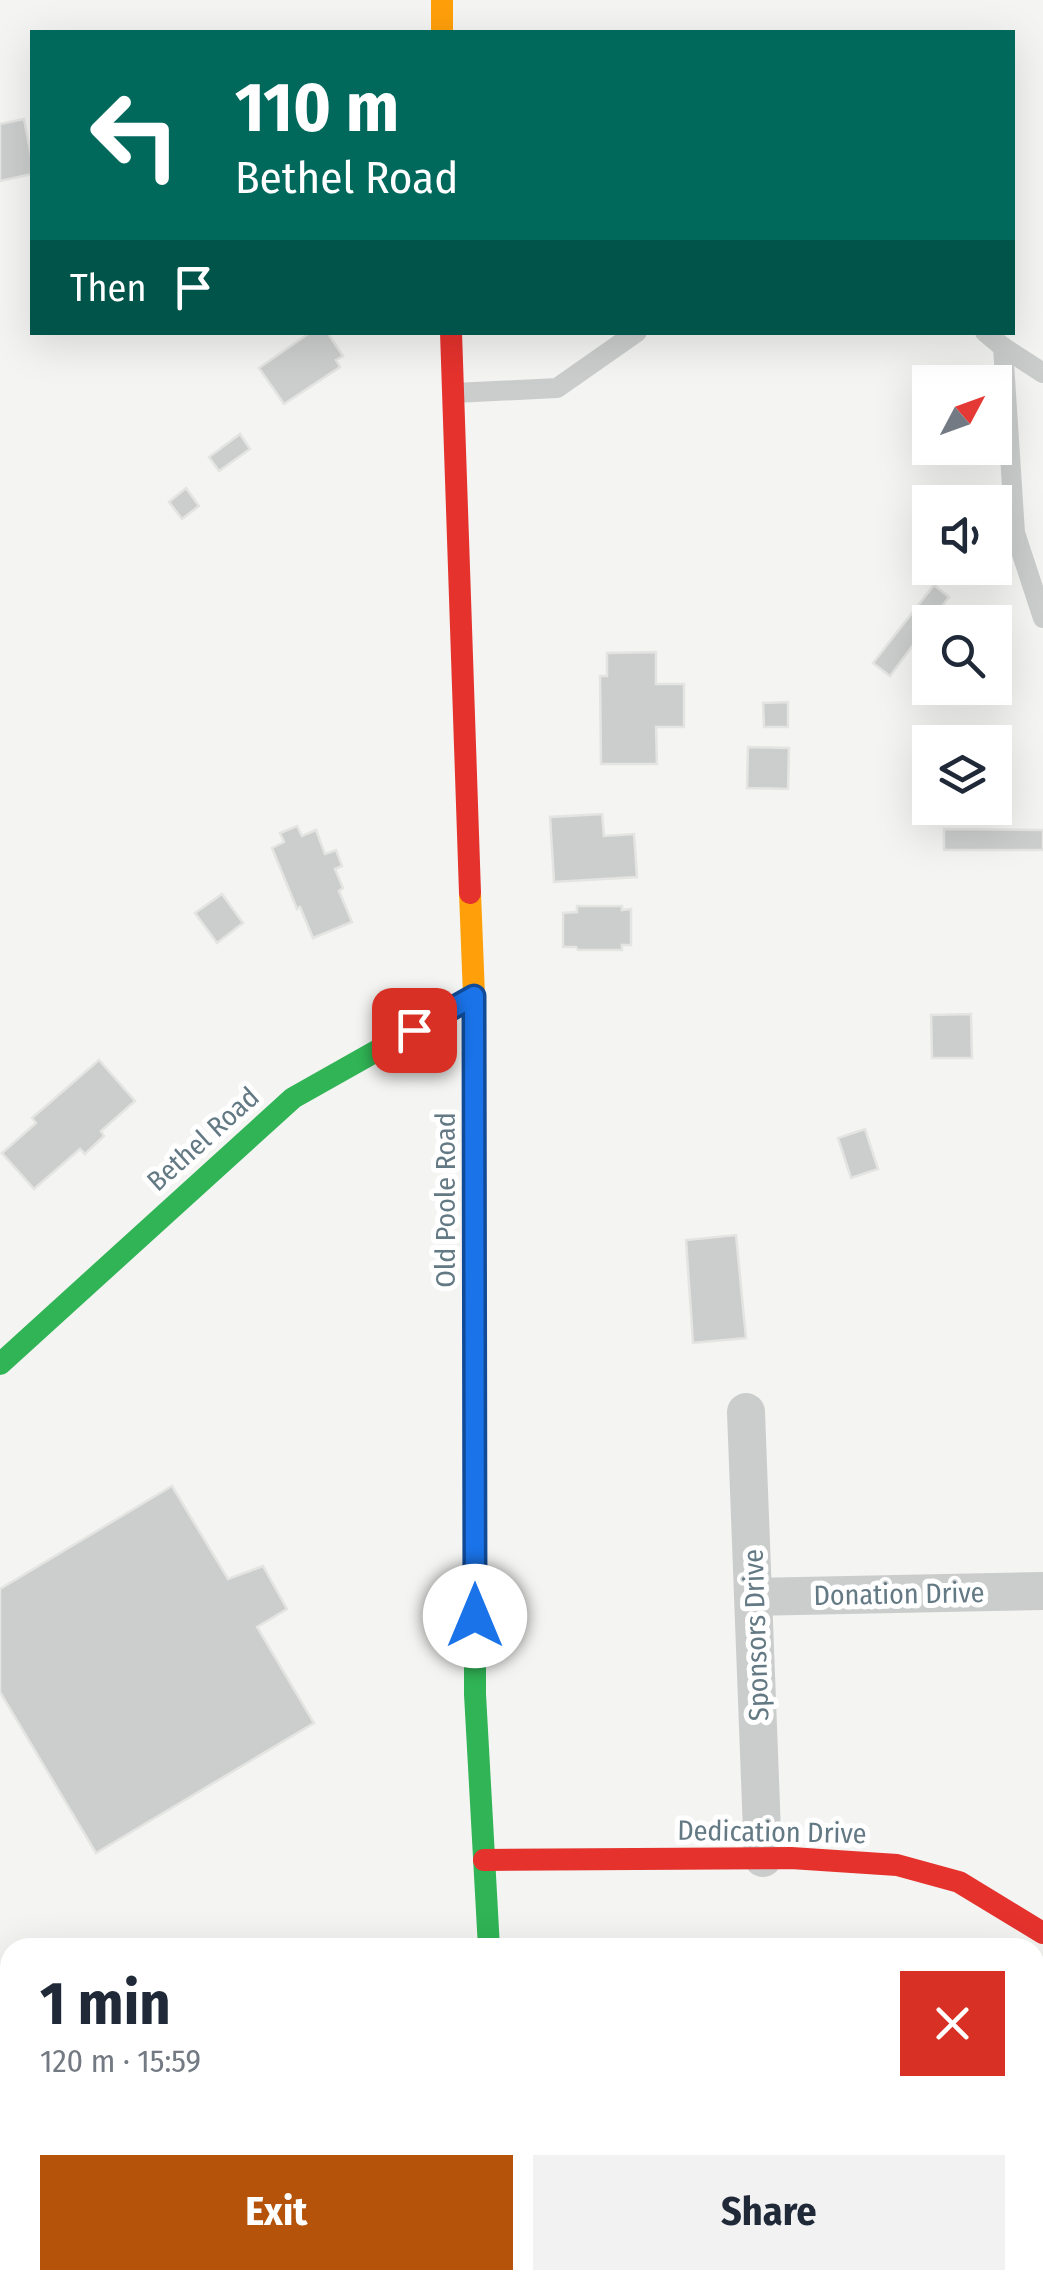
<!DOCTYPE html>
<html lang="en">
<head>
<meta charset="utf-8">
<style>
	:root { --surface:#fff; --page:#f2f2f3; --text:#1f2937; --muted:#747a83; --accent:#b45309 }
	body { margin:0; font-family:"Fira Sans Condensed",sans-serif; background:var(--page); color:var(--text); height:100vh; display:flex; flex-direction:column; font-size:38px; white-space:nowrap }
	* { box-sizing:border-box; margin:0 }
	p { font-size:32px; color:var(--muted) }
	.icon { flex:none; width:55px; height:55px; fill:none; stroke:currentColor; stroke-width:2; stroke-linecap:round; stroke-linejoin:round }
	.map { position:relative; flex:1; overflow:hidden }
	.drawer { position:absolute; left:0px; top:1938px; width:1045px; height:352px; display:flex; flex-direction:column; background:var(--surface); border-radius:30px 30px 0 0; box-shadow:0 10px 40px #0002 }
	.drawer>* { flex:none }
	.top-card { position:absolute; left:30px; top:30px; width:985px; height:305px; border-radius:0px; box-shadow:0 10px 40px #0002; background:#00695c; color:#fff; overflow:hidden }
	.needle { width:65px; rotate:49deg }
	.buttons { position:absolute; left:912px; top:365px; display:grid; gap:20px }
	.buttons a { display:grid; place-items:center; width:100px; height:100px; border-radius:0px; background:var(--surface); box-shadow:0 10px 40px #0002; font-size:50px }
	.pin { position:absolute; display:grid; place-items:center; width:85px; height:85px; color:#fff; margin:-42px; border-radius:20px; box-shadow:0 5px 15px #0006 }
	.me { position:absolute; width:110px; margin:-55px; rotate:0deg; stroke-linejoin:round; filter:drop-shadow(0 0 8px #0008) }
	.turn { display:flex; align-items:center; gap:35px; height:210px; padding:0 40px; font-size:45px }
	.turn .icon { width:130px; height:130px; stroke-width:2.5 }
	.turn b { display:block; font-size:70px; line-height:85px }
	.then { display:flex; align-items:center; height:95px; padding:0 40px; background:#0003; gap:20px; font-size:38px }
	.round { display:grid; place-items:center; flex:none; width:105px; height:105px; border-radius:0px; background:var(--page) }
	.overview { display:flex; align-items:center; justify-content:space-between; height:170px; padding:0 40px }
	h1 { font-size:60px; font-weight:700; line-height:75px }
	.button { display:flex; gap:20px; margin-top:auto; padding:20px 40px }
	.button a { flex:1; height:115px; border-radius:0px; background:var(--accent); color:#fff; font-size:40px; font-weight:700; line-height:115px; text-align:center }
	.button a+a { background:var(--page); color:var(--text) }
	.map>svg:first-child { display:block }
	.green { fill:#e4e7e0 }
	.building { fill:#cccece; stroke:#e4e4e2; stroke-width:2.5 }
	.lines { fill:none; stroke-linecap:round; stroke-linejoin:round }
	.lane { stroke:#cbcdcd; stroke-width:20 }
	.street { stroke:#cbcdcd; stroke-width:38 }
	.fast { stroke:#30b455; stroke-width:22 }
	.slow { stroke:#ff9f0a; stroke-width:22 }
	.jam { stroke:#e5322d; stroke-width:22 }
	.route-casing { stroke:#114b97; stroke-width:25 }
	.route { stroke:#1a73e8; stroke-width:18 }
	.labels { text-anchor:middle; dominant-baseline:central; stroke-width:10; stroke-linejoin:round; paint-order:stroke }
	.street-label { font-size:28px; fill:#637984; stroke:#fff }
</style>
</head>
<body>
<div class="map">
<svg width="1043" height="2288" viewBox="0 0 1043 2288">
	<rect width="100%" height="100%" fill="#f4f4f2"/>
	<!-- green -->
	<polygon class="green" points="1035,2185 1043,2191 1043,2288 914,2288 916,2280 1035,2280"/>
	<!-- building -->
	<g class="building">
		<polygon points="24,119 32,160 32,174 0,181 0,124"/>
		<polygon points="311,332 327,332 343,356 336,360 340,367 284,404 259,368"/>
		<polygon points="240,434 250,449 219,471 209,457"/>
		<polygon points="186,488 199,506 182,519 169,502"/>
		<polygon points="934,585 949,597 890,676 873,663"/>
		<polygon points="656,652 656,684 684,684 684,727 656,727 657,764 601,764 600,676 607,676 607,653"/>
		<polygon points="788,702 788,727 764,727 763,703"/>
		<polygon points="748,747 789,748 788,789 747,788"/>
		<polygon points="602,814 604,836 634,834 637,877 554,882 550,817"/>
		<polygon points="297,826 302,836 316,830 325,854 336,850 342,866 335,869 343,888 339,891 352,922 313,938 300,907 297,909 272,848 284,842 280,833"/>
		<polygon points="944,829 1043,830 1043,850 944,850"/>
		<polygon points="222,894 243,923 217,943 195,913"/>
		<polygon points="577,906 622,906 622,910 631,909 631,945 622,945 622,950 578,950 576,947 563,947 563,913 577,912"/>
		<polygon points="971,1014 972,1058 932,1058 931,1015"/>
		<polygon points="99,1060 135,1101 101,1131 104,1136 85,1154 80,1149 34,1189 2,1153 36,1123 32,1118"/>
		<polygon points="865,1129 878,1169 851,1178 838,1138"/>
		<polygon points="736,1235 746,1338 693,1343 686,1240"/>
		<polygon points="172,1486 228,1579 263,1566 287,1609 257,1627 314,1723 96,1853 0,1692 0,1589"/>
		<polygon points="1043,2038 1043,2132 1035,2127 1035,2050"/>
	</g>
	<g class="lines">
		<!-- lane -->
		<g class="lane">
			<polyline points="985,332 1003,347 1015,533 1043,618"/>
			<polyline points="1003,347 1043,373"/>
			<polyline points="455,393 557,388 637,332"/>
			<polyline points="202,2280 203,2280"/>
		</g>
		<!-- street -->
		<g class="street">
			<polyline points="746,1412 763,1858"/>
			<polyline points="755,1597 1043,1591"/>
		</g>
		<!-- fast -->
		<g class="fast">
			<polyline points="0,1364 293,1098 474,996"/>
			<polyline points="475,1633 475,1694 489,1948"/>
		</g>
		<!-- slow -->
		<g class="slow">
			<polyline points="442,0 442,32"/>
			<polyline points="470,893 474,996 475,1633"/>
			<polyline points="515,2280 518,2288"/>
		</g>
		<!-- jam -->
		<g class="jam">
			<polyline points="451,332 470,893"/>
			<polyline points="484,1860 791,1858 897,1865 959,1882 1043,1933"/>
		</g>
	</g>
	<g class="lines">
		<!-- route casing -->
		<g class="route-casing">
			<polyline id="route" points="414,1030 474,996 475,1616"/>
		</g>
		<!-- route -->
		<use href="#route" class="route"/>
	</g>
	<g class="labels">
		<!-- street labels -->
		<g class="street-label">
			<text transform="translate(203 1139) rotate(-42)">Bethel Road</text>
			<text transform="translate(445 1200) rotate(-90)">Old Poole Road</text>
			<text transform="translate(899 1594) rotate(-1)">Donation Drive</text>
			<text transform="translate(756 1635) rotate(-92)">Sponsors Drive</text>
			<text transform="translate(772 1832) rotate(1)">Dedication Drive</text>
		</g>
	</g>
</svg>
<div class="buttons">
<a><svg class="needle" viewBox="-14 -14 28 28"><path d="M0-13l5 13h-10z" fill="#e53935"/><path d="M0 13l5-13h-10z" fill="#747a83"/></svg></a>
<a><svg class="icon" aria-label="sound" viewBox="0 0 24 24"><path d="M4 9h4l5-4v14l-5-4H4zM17 9q2 3 0 6"/></svg></a>
<a><svg class="icon" aria-label="search" viewBox="0 0 24 24"><circle cx="10" cy="10" r="6"/><path d="M15 15l6 6"/></svg></a>
<a><svg class="icon" aria-label="layers" viewBox="0 0 24 24"><path d="M12 4l9 5-9 5-9-5zM3 14l9 5 9-5"/></svg></a>
</div>
<div class="pin" style="left:414px;top:1030px;background:#d93025"><svg class="icon" aria-label="arrive" viewBox="0 0 24 24"><path d="M6 21V4h12l-3 4 3 4H6"/></svg></div>
<svg class="me" style="left:475px;top:1616px" viewBox="-20 -20 40 40"><circle r="19" fill="#fff"/><path d="M0-13L10 11 0 6-10 11z" fill="#1a73e8"/></svg>
<div class="top-card">
<div class="turn"><svg class="icon" aria-label="left" viewBox="0 0 24 24"><path d="M17 20v-9H6M10 6l-5 5 5 5"/></svg><div><b>110 m</b>Bethel Road</div></div>
<div class="then">Then<svg class="icon" aria-label="arrive" viewBox="0 0 24 24"><path d="M6 21V4h12l-3 4 3 4H6"/></svg></div>
</div>
<section class="drawer">
<div class="overview"><div><h1>1 min</h1><p>120 m · 15:59</p></div><a class="round" style="background:#d93025;color:#fff"><svg class="icon" aria-label="close" viewBox="0 0 24 24"><path d="M6 6l12 12M18 6L6 18"/></svg></a></div>
<div class="button"><a>Exit</a><a>Share</a></div>
</section>
</div>
</body>
</html>
